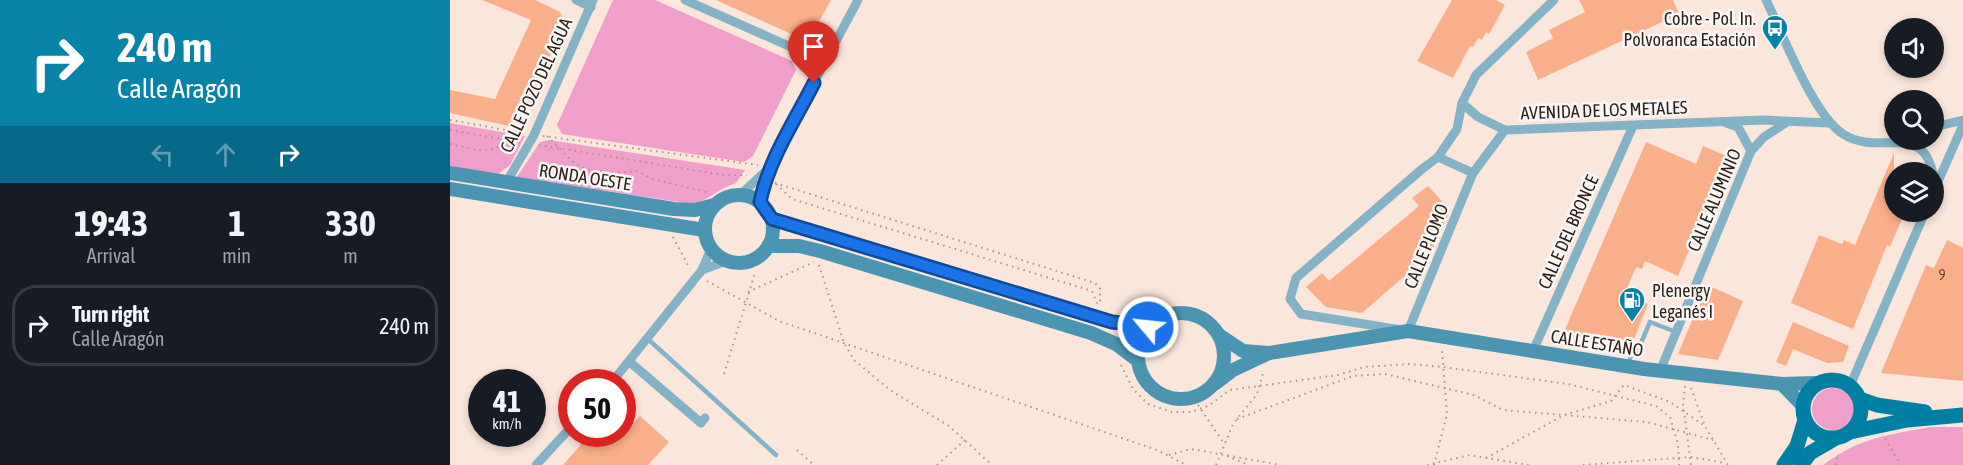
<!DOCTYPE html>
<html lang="en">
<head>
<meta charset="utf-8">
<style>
	:root { --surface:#171b24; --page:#242831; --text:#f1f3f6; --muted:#9ea1a6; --line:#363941 }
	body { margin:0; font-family:"Asap Condensed",sans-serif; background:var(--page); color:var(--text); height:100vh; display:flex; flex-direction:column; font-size:22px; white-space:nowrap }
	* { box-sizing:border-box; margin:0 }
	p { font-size:20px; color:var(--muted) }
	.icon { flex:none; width:33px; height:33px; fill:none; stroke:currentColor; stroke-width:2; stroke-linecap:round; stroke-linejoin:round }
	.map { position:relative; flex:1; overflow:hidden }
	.panel { display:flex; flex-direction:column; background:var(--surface); width:450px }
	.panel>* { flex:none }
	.top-card { background:#0783a8; color:#fff; overflow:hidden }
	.fabs { position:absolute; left:1434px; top:18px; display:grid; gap:12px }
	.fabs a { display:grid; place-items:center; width:60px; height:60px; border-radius:50%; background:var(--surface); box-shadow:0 3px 9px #0003; font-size:30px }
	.speed { position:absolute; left:18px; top:369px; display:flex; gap:12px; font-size:30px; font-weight:700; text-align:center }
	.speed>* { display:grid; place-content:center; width:78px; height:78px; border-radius:50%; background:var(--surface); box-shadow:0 3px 9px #0003; line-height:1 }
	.speed small { font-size:15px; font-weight:400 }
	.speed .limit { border:9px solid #d22; background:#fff; color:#111 }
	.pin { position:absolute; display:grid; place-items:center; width:51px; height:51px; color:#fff; margin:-62px -26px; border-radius:50% 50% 50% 0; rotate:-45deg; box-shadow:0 0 6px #0007 }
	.pin .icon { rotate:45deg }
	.me { position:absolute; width:66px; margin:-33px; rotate:298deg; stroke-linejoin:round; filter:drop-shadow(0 0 4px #0008) }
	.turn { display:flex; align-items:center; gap:21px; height:126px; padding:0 18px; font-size:27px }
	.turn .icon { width:78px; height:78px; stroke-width:2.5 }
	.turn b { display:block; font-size:42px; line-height:51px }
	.lanes { display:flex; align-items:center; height:57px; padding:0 18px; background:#0003; justify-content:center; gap:30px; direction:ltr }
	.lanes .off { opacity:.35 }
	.eta { display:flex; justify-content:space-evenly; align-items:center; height:102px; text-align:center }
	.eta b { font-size:36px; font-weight:700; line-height:42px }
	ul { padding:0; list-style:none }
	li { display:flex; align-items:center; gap:18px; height:81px; margin:0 12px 9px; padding:0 6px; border:3px solid var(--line); border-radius:24px }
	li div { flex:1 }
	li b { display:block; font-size:22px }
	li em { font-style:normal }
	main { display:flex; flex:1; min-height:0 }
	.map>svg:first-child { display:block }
	.green { fill:#f09eca }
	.building { fill:#faaf8b }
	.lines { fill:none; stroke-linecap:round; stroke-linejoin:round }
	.path { stroke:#ab968d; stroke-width:2; stroke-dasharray:1.5 4.5; stroke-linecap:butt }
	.service { stroke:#84b2c6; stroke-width:4.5 }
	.minor { stroke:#84b2c6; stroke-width:9 }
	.secondary { stroke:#4b95b2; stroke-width:14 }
	.primary { stroke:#007fa4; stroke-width:15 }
	.route-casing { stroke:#114b97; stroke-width:15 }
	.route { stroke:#1a73e8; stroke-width:10 }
	.labels { text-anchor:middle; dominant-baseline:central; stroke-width:5; stroke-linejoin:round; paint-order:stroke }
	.number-label { font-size:15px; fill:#634232 }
	.poi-label { font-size:18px; fill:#311e15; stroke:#f8f8f8; text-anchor:end }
	.street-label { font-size:18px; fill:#311e15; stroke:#f8f8f8 }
</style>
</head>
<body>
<main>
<section class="panel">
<div class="top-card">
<div class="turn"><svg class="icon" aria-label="right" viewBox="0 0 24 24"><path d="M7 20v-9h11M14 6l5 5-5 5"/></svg><div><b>240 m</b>Calle Aragón</div></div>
<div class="lanes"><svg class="icon off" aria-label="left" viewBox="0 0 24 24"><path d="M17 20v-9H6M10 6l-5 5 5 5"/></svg><svg class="icon off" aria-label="ahead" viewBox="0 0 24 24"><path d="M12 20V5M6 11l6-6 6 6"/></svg><svg class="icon" aria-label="right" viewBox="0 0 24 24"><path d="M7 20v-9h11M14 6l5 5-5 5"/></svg></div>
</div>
<div class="eta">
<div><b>19:43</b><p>Arrival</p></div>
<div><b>1</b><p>min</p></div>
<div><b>330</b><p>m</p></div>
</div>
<ul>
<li><svg class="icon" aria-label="right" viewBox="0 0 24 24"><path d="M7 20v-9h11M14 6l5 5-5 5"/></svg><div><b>Turn right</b><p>Calle Aragón</p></div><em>240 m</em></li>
</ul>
</section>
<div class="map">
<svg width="1513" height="465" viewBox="0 0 1513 465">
	<rect width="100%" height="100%" fill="#fbe6dc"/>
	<!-- green -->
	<g class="green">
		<polygon points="163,0 205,0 342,61 346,70 303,156 294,162 112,134 107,125"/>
		<polygon points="0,123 75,136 60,165 48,174 0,168"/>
		<path d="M99 140 295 170 286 183C269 188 258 201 242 204L67 177 90 142Z"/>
		<circle cx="1383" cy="409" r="21"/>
		<path d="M1480 427H1513V465H1373C1409 438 1437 435 1480 427Z"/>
	</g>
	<!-- building -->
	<g class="building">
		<polygon points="32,0 85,0 110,12 115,23 71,120 59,126 0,113 0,90 45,99 81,20"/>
		<polygon points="266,0 381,0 362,34 350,38"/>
		<polygon points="1002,0 1046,0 1055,5 1039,34 1036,32 1032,40 1028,38 1023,47 1020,46 1003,78 967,61"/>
		<polygon points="1129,0 1223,0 1229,14 1088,80 1076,52 1103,38 1099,30 1135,12"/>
		<polygon points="1196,142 1246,164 1253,146 1279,157 1228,276 1195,261 1192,269 1186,267 1174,295 1198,304 1180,349 1155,338 1154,341 1113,334"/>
		<polygon points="1444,153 1444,212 1455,212 1440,247 1437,245 1403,329 1341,303 1369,235 1392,244 1394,240 1405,245"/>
		<polygon points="978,186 1000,210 981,253 912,313 876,307 856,287 872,273 879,281 969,206 962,198"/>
		<polygon points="1497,240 1513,248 1513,381 1431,373 1476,265 1484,268"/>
		<polygon points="1257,285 1293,301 1268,360 1228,354"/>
		<polygon points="1343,322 1399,346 1393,362 1377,363 1343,349 1336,366 1326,362"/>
		<polygon points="190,416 219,442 198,465 113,465 140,434 174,434"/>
	</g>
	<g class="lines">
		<!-- path -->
		<g class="path">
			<polyline points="0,120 73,133"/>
			<polyline points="0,130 68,142"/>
			<polyline points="93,136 308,165"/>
			<polyline points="97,136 124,163 142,171 162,173 187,171 203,179 257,192"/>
			<path d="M0 144C35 152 41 156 72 132"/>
			<polyline points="89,145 274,175 297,175"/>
			<polyline points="325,183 645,283 650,288 650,305"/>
			<polyline points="326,184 342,199 642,291 648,305"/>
			<polyline points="223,237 240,269"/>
			<polyline points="369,265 394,343 404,360 440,390 499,426 542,465"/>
			<polyline points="257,281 329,321 707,450 736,465"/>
			<polyline points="298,292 364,262"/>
			<polyline points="671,365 683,389 698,404 722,412 741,412 758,406 780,390 888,375 914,367 959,364 993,367 1118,384 1206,406 1220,417 1228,444 1229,465"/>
			<polyline points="274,374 305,273"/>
			<polyline points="1235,386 1233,404 1241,465"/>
			<polyline points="1241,388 1255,426 1278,465"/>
			<polyline points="748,405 775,445"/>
			<polyline points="787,419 903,376 935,374 1024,395 1053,410 1197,422 1263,440"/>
			<polyline points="1435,439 1451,465"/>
			<polyline points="347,450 364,465"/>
			<polyline points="719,455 741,449 831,465"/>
			<polyline points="777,456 799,465"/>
			<polyline points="1036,458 1114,415 1161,401 1174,385 1220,402 1255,426"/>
			<polyline points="487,465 515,440"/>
			<polyline points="766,465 783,424 807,394 814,370"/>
			<polyline points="977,465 1020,455 1079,465"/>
			<polyline points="984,465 997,414 992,350"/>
			<polyline points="1133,465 1241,457 1275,463"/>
			<polyline points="1386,465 1388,453"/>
		</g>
		<!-- service -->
		<g class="service">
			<polyline points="199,340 326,455"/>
			<polyline points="1179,365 1181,353 1188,350 1200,322 1226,332"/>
		</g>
		<!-- minor -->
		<g class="minor">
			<polyline points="126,0 141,7"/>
			<polyline points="235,0 375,62"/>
			<path d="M1316 0C1333 34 1363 115 1393 134 1431 159 1479 115 1485 188"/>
			<polyline points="1276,123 1288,127 1301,151"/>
			<polyline points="1484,127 1513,120"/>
			<polyline points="1055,130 1028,117 1012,103 1026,75 1104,0"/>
			<polyline points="988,157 1007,129 1012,103"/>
			<polyline points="1023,173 988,157 972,169 846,278 840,299 851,314 958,331 1023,173 1055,130 1314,120 1380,123"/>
			<polyline points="56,183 84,135 143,0"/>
			<polyline points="1486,186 1513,125"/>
			<polyline points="291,194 316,171"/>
			<polyline points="310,202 319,167 408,0"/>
			<polyline points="252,270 276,261"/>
			<polyline points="1083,351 1183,126"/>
			<polyline points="181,363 251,423 255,418"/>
			<polyline points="1210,371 1301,151 1314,137 1337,122"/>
			<polyline points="162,382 252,270 261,249"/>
			<polyline points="1400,386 1475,212"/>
			<polyline points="86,465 122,426"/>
		</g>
		<!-- secondary -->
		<g class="secondary">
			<polyline points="0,173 224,209 245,210 264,205"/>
			<polyline points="0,189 254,230"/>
			<circle cx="289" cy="229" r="34"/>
			<polyline points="322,219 662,322 681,324 707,319"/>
			<polyline points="318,246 349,246 370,251 641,333 666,344 687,360"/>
			<circle cx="731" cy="356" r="43"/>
			<polyline points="769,335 793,351 819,353 958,331 1194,369 1332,384 1367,383"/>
			<polyline points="766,383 783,370 817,354"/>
			<polyline points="1332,384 1353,406"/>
		</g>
		<!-- primary -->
		<g class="primary">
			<circle cx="1382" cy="409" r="29"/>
			<polyline points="1410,399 1427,405 1475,412"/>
			<polyline points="1400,432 1457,420 1513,415"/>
			<polyline points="1334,465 1347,446 1355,420"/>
			<polyline points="1351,465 1360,453 1384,439"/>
		</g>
	</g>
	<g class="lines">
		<!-- route casing -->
		<g class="route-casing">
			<path id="route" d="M364 83C344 122 319 159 310 202L322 219 662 322 681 324 707 319 698 327"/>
		</g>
		<!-- route -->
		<use href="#route" class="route"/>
	</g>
	<!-- icons -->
	<defs>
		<g id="bus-pin" transform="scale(1.35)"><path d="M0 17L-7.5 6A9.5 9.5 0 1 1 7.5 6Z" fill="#0783a8" stroke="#f8f8f8"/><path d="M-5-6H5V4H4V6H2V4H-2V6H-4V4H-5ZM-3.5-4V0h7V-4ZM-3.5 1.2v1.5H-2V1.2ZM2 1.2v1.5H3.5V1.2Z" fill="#fff"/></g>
		<g id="fuel-pin" transform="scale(1.35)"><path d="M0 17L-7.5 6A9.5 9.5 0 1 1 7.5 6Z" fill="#0783a8" stroke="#f8f8f8"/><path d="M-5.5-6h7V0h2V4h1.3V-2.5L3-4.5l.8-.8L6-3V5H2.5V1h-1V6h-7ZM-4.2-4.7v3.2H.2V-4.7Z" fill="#fff"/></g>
	</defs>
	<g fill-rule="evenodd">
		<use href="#bus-pin" x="1325" y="28"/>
		<use href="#fuel-pin" x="1182" y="300"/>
	</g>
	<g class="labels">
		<!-- number labels -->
		<g class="number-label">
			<text x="1492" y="274">9</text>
		</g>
		<!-- poi labels -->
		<g class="poi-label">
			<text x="1306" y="18">Cobre - Pol. In.<tspan x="1306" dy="21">Polvoranca Estación</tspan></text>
			<text x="1202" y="290" text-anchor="start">Plenergy<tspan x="1202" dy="21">Leganés I</tspan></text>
		</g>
		<!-- street labels -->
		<g class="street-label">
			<text transform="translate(86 85) rotate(-65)">CALLE POZO DEL AGUA</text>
			<text transform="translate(1154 110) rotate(-2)">AVENIDA DE LOS METALES</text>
			<text transform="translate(135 177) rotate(9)">RONDA OESTE</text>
			<text transform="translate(1264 200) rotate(-67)">CALLE ALUMINIO</text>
			<text transform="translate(1118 232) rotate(-66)">CALLE DEL BRONCE</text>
			<text transform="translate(976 246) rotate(-68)">CALLE PLOMO</text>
			<text transform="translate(1147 343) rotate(9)">CALLE ESTAÑO</text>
		</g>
	</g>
</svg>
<div class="fabs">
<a><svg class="icon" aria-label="sound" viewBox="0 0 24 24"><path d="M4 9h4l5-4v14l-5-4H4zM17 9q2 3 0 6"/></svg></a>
<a><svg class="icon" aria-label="search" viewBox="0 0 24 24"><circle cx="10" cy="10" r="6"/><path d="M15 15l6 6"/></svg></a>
<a><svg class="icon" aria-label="layers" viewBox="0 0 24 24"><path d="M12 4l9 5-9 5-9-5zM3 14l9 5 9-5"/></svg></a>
</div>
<div class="speed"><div>41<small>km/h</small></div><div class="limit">50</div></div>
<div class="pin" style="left:364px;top:83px;background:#d93025"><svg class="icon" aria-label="arrive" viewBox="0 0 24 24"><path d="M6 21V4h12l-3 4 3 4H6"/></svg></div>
<svg class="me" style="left:698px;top:327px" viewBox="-20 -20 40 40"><circle r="17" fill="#1a73e8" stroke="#fff" stroke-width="3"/><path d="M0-11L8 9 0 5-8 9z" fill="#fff"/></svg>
</div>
</main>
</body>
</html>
